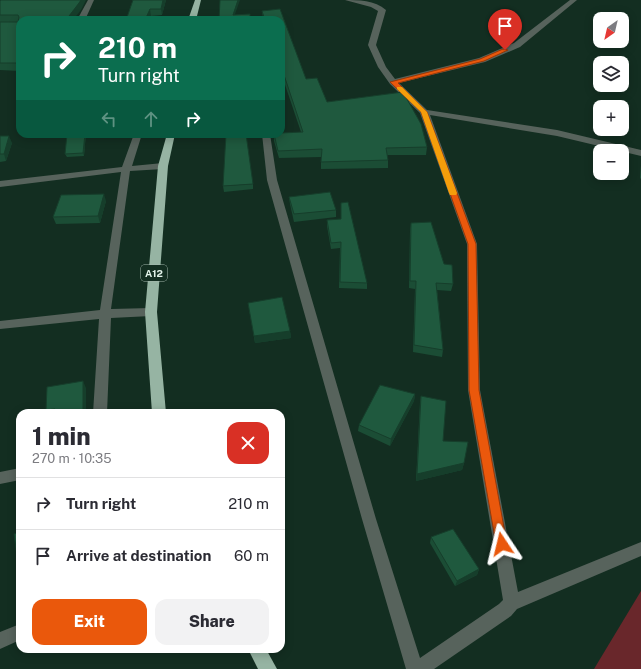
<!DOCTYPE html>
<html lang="en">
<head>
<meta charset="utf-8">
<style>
	:root { --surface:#fff; --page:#f2f2f3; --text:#2b2b33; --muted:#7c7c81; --line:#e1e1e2; --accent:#ea580c }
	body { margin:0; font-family:"Public Sans",sans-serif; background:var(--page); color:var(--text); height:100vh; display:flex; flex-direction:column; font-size:15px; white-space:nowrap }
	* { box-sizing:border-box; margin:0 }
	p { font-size:13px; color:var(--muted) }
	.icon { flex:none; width:22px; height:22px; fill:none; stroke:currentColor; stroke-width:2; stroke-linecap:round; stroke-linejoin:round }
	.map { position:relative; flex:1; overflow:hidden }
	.details { position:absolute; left:16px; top:409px; width:269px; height:244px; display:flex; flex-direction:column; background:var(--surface); border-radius:12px; box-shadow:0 2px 10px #0003 }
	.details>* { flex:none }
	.banner { position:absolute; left:16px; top:16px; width:269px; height:122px; border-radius:12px; box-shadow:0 2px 10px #0003; background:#0b6e4f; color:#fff; overflow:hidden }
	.needle { width:26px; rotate:214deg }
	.fabs { position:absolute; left:593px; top:12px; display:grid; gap:8px }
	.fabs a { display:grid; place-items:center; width:36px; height:36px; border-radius:8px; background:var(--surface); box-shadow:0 2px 10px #0003; font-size:20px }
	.pin { position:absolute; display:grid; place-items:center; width:34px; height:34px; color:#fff; margin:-41px -17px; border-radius:50% 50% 50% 0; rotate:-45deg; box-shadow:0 0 4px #0007 }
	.pin .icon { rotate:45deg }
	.me { position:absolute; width:44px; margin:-22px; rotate:350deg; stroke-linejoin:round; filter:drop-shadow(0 0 3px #0008) }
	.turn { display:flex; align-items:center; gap:14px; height:84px; padding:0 16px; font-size:18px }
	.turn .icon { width:52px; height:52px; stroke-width:2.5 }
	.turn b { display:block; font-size:28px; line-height:34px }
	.lanes { display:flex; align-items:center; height:38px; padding:0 16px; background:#0003; justify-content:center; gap:20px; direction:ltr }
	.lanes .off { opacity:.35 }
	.round { display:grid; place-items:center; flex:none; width:42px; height:42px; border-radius:12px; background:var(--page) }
	.summary { display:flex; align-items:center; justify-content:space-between; height:68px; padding:0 16px }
	h1 { font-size:24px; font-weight:800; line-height:30px }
	.cta { display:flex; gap:8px; margin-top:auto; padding:8px 16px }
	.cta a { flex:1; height:46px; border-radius:12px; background:var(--accent); color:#fff; font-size:16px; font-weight:800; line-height:46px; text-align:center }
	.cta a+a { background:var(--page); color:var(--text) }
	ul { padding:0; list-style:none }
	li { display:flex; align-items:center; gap:12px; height:52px; padding:0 16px; border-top:1px solid var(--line) }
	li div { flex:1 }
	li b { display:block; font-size:15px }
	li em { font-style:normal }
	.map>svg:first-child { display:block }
	.green { fill:#69272b }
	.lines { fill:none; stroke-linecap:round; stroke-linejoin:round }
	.minor { fill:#57635c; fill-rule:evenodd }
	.highway { fill:#96b4a3; fill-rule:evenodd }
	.wall { fill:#1b4d35 }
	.shaded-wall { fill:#163e2b }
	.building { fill:#1f593e; stroke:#163e2b }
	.route { fill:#ea580c; stroke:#983908 }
	.slow { fill:#f59e0b }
	.labels { text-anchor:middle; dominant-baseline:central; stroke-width:4; stroke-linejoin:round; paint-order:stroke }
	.shield { fill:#132e21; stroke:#a5b8ae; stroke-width:1 }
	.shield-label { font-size:10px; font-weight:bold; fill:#e3f3ea }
</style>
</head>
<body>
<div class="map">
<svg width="641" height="669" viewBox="0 0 641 669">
	<rect width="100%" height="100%" fill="#132e21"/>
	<!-- green -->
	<polygon class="green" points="641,591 641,669 594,669"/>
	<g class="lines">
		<!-- minor -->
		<g class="minor">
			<polygon points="88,0 94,0 85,20 77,20"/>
			<path d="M345 0C358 0 375 0 386 10L376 45 386 67 395 79 479 58 514 43 570 0H577L520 47 485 62 399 83 427 110 557 130 641 150V156L557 136 430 115 477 244 480 390 518 592 641 542V556L517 609 511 616 434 669H406L362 519 267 180 262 134H270L277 180 376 519 420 658 499 604 503 600 468 390 467 244 420 113 390 84 378 67 368 45 378 11 371 7Z"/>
			<polygon points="134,134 142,134 132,166 163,163 168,166 163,169 130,171 111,309 151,308 155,309 157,312 155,315 151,316 111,318 107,413 93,413 99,319 0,329 0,321 100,310 121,172 0,187 0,181 122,167"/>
			<polygon points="20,468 20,480 0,484 0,472"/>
			<polygon points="20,624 20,640 0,649 0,632"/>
		</g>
		<!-- highway -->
		<g class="highway">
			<polygon points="195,0 201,0 196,20 188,20"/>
			<polygon points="167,134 175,134 168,166 157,312 166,413 152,413 145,312 158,166"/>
			<polygon points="248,649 266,649 277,669 258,669"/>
		</g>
	</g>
	<!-- wall -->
	<g class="wall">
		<polygon points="133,0 166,0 162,15 151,16 149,20 126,20"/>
		<polygon points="0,1 81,10 20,20 20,71 0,70"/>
		<polygon points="280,9 306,79 317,78 327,102 403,92 421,124 427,147 426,155 387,155 388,160 388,168 321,169 321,157 279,158 274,141 274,134 301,132 281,73 281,20 263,20 263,18 262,11"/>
		<polygon points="86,134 84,156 67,157 65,154"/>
		<polygon points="0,136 12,143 6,161 0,162"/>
		<polygon points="641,165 641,179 640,178"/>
		<polygon points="253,184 253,189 224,192 223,186"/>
		<polygon points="289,197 336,210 336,217 294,222 290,204"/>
		<polygon points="106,201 100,223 56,224 53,217"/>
		<polygon points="327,220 367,283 367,289 339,288 340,248 331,249 327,226"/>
		<polygon points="411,223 444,264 453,284 451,291 437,290 443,350 442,357 413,352 415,289 409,288 410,231"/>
		<polygon points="248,303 290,331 291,338 255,343"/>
		<polygon points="415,394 414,401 390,446 358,431 359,425"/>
		<polygon points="421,396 443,441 464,463 462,470 416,481 420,402"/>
		<polygon points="431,537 479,569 477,575 455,586 430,543"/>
	</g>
	<!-- shaded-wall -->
	<g class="shaded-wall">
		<polygon points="81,0 86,0 81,10 73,20 66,20"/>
		<polygon points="163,0 166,0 162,15 161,9"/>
		<polygon points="238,0 240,0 233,20 233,15"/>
		<polygon points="150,9 151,16 149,20 145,20"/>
		<polygon points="85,134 86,134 84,156 83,153"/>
		<polygon points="9,136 12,143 6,161 4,154"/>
		<polygon points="104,194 106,201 100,223 98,216"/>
		<polygon points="290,331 291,338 255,343 254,336"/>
		<polygon points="83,381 86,388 86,413 83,413"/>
		<polygon points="415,394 414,401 390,446 391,439"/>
		<polygon points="55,409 57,413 48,413 46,410"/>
		<polygon points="464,463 462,470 416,481 417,474"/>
		<polygon points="479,569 477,575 455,586 457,581"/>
	</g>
	<!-- building -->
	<g class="building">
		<polygon points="1,0 81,0 79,3 66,20 20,20 20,63 0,63 0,22 18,22 19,17 18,15 0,15 0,1"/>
		<polygon points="133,0 163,0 161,9 150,9 145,20 126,20"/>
		<polygon points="220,0 238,0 233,15 250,14 250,20 219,20"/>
		<polygon points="280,9 306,79 317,78 327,102 403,92 421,124 427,147 386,148 388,160 321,162 322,149 278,151 274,134 281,134 281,133 303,132 281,66 281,20 265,20 262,11"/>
		<polygon points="67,134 85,134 83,153 65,154"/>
		<polygon points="226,134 246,134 253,184 223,186"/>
		<polygon points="0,136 9,136 4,154 0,154"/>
		<polygon points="330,192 336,210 294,214 289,197"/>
		<polygon points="104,194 98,216 53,217 61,195"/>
		<polygon points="348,202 367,283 340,282 341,242 331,243 327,220 341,219 341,203"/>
		<polygon points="431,222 444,264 452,265 453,284 436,283 443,350 414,345 416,281 410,281 411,223"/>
		<polygon points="282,297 290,331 254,336 248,303"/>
		<polygon points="83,381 83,413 55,413 55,409 46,410 47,387"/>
		<polygon points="380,385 415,394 391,439 359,425"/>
		<polygon points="421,396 446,401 443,441 468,442 464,463 417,474"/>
		<polygon points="453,529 479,569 457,581 431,537"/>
		<polygon points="20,532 20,578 14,534"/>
	</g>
	<!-- route -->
	<polygon class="route" points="503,49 508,50 484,61 398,83 427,112 476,244 479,390 507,544 506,548 502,550 498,548 496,544 469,390 468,244 421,112 390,82 480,59"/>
	<!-- slow -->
	<polygon class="slow" points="397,87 402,87 427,112 457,193 456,195 450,195 449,193 421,112 397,89"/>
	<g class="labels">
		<!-- shield labels -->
		<rect class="shield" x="141" y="265" width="26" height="16" rx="3"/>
		<g class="shield-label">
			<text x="154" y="273">A12</text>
		</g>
	</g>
</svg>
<div class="fabs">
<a><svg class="needle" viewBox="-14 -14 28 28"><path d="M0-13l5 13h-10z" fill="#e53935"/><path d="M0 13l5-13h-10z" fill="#7c7c81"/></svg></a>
<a><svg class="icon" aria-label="layers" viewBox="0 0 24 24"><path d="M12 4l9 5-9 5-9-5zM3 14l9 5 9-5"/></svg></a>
<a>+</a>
<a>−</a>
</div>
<div class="pin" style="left:505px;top:50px;background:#d93025"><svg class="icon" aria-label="arrive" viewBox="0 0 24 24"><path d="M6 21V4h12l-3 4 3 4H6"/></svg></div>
<svg class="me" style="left:502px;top:544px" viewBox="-20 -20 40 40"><path d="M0-17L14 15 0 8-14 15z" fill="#ea580c" stroke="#fff" stroke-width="4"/></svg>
<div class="banner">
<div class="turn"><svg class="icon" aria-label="right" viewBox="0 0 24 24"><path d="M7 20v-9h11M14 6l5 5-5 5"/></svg><div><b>210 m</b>Turn right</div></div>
<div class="lanes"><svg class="icon off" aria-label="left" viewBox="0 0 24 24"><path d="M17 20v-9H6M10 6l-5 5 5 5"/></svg><svg class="icon off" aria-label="ahead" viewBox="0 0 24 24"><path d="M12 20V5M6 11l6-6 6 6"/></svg><svg class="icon" aria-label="right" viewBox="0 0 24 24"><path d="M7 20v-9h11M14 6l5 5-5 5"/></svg></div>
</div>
<section class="details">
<div class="summary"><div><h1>1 min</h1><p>270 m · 10:35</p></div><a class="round" style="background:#d93025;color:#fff"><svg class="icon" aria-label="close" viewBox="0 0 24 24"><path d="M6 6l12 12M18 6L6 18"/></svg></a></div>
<ul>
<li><svg class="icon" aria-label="right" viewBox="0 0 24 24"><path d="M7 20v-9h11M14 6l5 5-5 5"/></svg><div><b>Turn right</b></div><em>210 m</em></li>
<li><svg class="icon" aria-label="arrive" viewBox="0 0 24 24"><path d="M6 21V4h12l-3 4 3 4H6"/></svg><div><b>Arrive at destination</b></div><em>60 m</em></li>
</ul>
<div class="cta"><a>Exit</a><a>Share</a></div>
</section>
</div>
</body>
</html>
